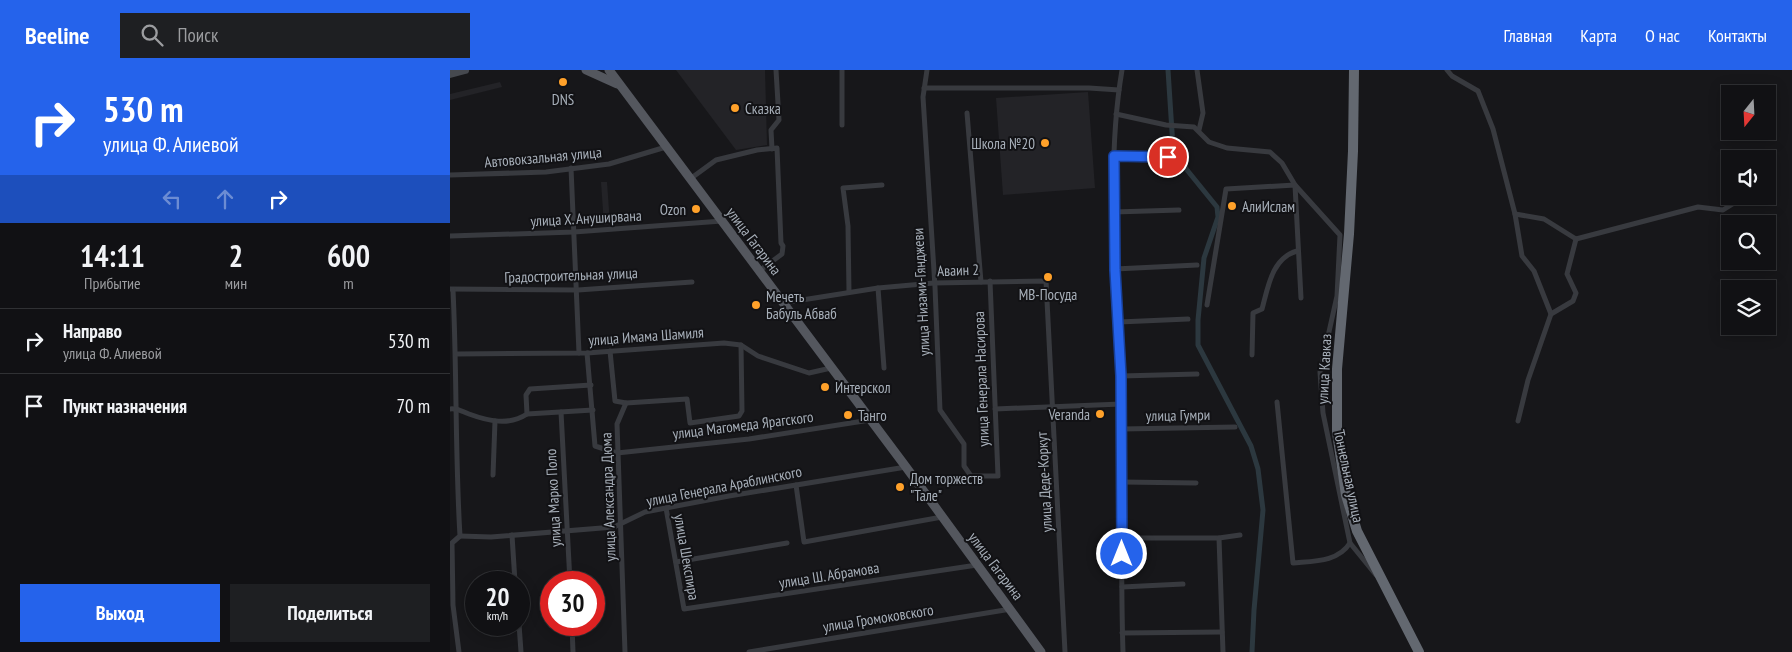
<!DOCTYPE html>
<html lang="ru">
<head>
<meta charset="utf-8">
<style>
	:root { --surface:#111114; --page:#1e1f22; --text:#f1f3f6; --muted:#9c9da0; --line:#303134; --accent:#2563eb }
	body { margin:0; font-family:"PT Sans Narrow",sans-serif; background:var(--page); color:var(--text); height:100vh; display:flex; flex-direction:column; font-size:19px; white-space:nowrap }
	* { box-sizing:border-box; margin:0 }
	p { font-size:16px; color:var(--muted) }
	.icon { flex:none; width:28px; height:28px; fill:none; stroke:currentColor; stroke-width:2; stroke-linecap:round; stroke-linejoin:round }
	.map { position:relative; flex:1; overflow:hidden }
	.drawer { display:flex; flex-direction:column; background:var(--surface); width:450px }
	.drawer>* { flex:none }
	.guide { background:#2563eb; color:#fff; overflow:hidden }
	.needle { width:32px; rotate:198deg }
	.tools { position:absolute; left:1271px; top:15px; display:grid; gap:10px }
	.tools a { display:grid; place-items:center; width:55px; height:55px; border-radius:0px; background:var(--surface); box-shadow:0 2px 12px #0003,0 0 0 1px var(--line); font-size:25px }
	.speed { position:absolute; left:15px; top:501px; display:flex; gap:10px; font-size:25px; font-weight:700; text-align:center }
	.speed>* { display:grid; place-content:center; width:65px; height:65px; border-radius:50%; background:var(--surface); box-shadow:0 2px 12px #0003,0 0 0 1px var(--line); line-height:1 }
	.speed small { font-size:12px; font-weight:400 }
	.speed .limit { border:8px solid #d22; background:#fff; color:#111 }
	.pin { position:absolute; display:grid; place-items:center; width:42px; height:42px; color:#fff; margin:-21px; border:2px solid #fff; border-radius:50%; box-shadow:0 1px 5px #0007 }
	.me { position:absolute; width:55px; margin:-28px; rotate:0deg; stroke-linejoin:round; filter:drop-shadow(0 0 4px #0008) }
	.turn { display:flex; align-items:center; gap:18px; height:105px; padding:0 20px; font-size:22px }
	.turn .icon { width:65px; height:65px; stroke-width:2.5 }
	.turn b { display:block; font-size:35px; line-height:42px }
	.lanes { display:flex; align-items:center; height:48px; padding:0 20px; background:#0003; justify-content:center; gap:25px; direction:ltr }
	.lanes .off { opacity:.35 }
	.eta { display:flex; justify-content:space-evenly; align-items:center; height:85px; text-align:center }
	.eta b { font-size:30px; font-weight:600; line-height:35px }
	.cta { display:flex; gap:10px; margin-top:auto; padding:10px 20px }
	.cta a { flex:1; height:58px; border-radius:0px; background:var(--accent); color:#fff; font-size:20px; font-weight:600; line-height:58px; text-align:center }
	.cta a+a { background:var(--page); color:var(--text) }
	ul { padding:0; list-style:none }
	li { display:flex; align-items:center; gap:15px; height:65px; padding:0 20px; border-top:1px solid var(--line) }
	li div { flex:1 }
	li b { display:block; font-size:19px }
	li em { font-style:normal }
	header { display:flex; align-items:center; gap:30px; box-sizing:border-box; height:70px; padding:0 25px; background:var(--accent); color:#fff }
	header strong { font-size:24px }
	nav { display:flex; gap:28px; margin-inline-start:auto; font-size:18px }
	.search { width:350px; height:45px; background:var(--page); display:flex; align-items:center; gap:12px; box-sizing:border-box; padding:0 18px; border-radius:0px; color:var(--muted); font-size:19px }
	main { display:flex; flex:1; min-height:0 }
	.map>svg:first-child { display:block }
	.built { fill:#232327 }
	.lines { fill:none; stroke-linecap:round; stroke-linejoin:round }
	.canal { stroke:#2c383f; stroke-width:5 }
	.street { stroke:#383a3f; stroke-width:5 }
	.secondary { stroke:#46494f; stroke-width:8 }
	.primary { stroke:#54575e; stroke-width:9 }
	.highway { stroke:#636870; stroke-width:10 }
	.route-casing { stroke:#184099; stroke-width:12 }
	.route { stroke:#2563eb; stroke-width:9 }
	.poi-dot { fill:#ffa12a; stroke:#121215; stroke-width:2 }
	.labels { text-anchor:middle; dominant-baseline:central; stroke-width:4; stroke-linejoin:round; paint-order:stroke }
	.poi-label { font-size:15px; fill:#a8b0ba; stroke:#121215; text-anchor:start }
	.street-label { font-size:15px; fill:#a8b0ba; stroke:#121215 }
</style>
</head>
<body>
<header>
<strong>Beeline</strong>
<div class="search"><svg class="icon" aria-label="search" viewBox="0 0 24 24"><circle cx="10" cy="10" r="6"/><path d="M15 15l6 6"/></svg>Поиск</div>
<nav><a>Главная</a><a>Карта</a><a>О нас</a><a>Контакты</a></nav>
</header>
<main>
<section class="drawer">
<div class="guide">
<div class="turn"><svg class="icon" aria-label="right" viewBox="0 0 24 24"><path d="M7 20v-9h11M14 6l5 5-5 5"/></svg><div><b>530 m</b>улица Ф. Алиевой</div></div>
<div class="lanes"><svg class="icon off" aria-label="left" viewBox="0 0 24 24"><path d="M17 20v-9H6M10 6l-5 5 5 5"/></svg><svg class="icon off" aria-label="ahead" viewBox="0 0 24 24"><path d="M12 20V5M6 11l6-6 6 6"/></svg><svg class="icon" aria-label="right" viewBox="0 0 24 24"><path d="M7 20v-9h11M14 6l5 5-5 5"/></svg></div>
</div>
<div class="eta">
<div><b>14:11</b><p>Прибытие</p></div>
<div><b>2</b><p>мин</p></div>
<div><b>600</b><p>m</p></div>
</div>
<ul>
<li><svg class="icon" aria-label="right" viewBox="0 0 24 24"><path d="M7 20v-9h11M14 6l5 5-5 5"/></svg><div><b>Направо</b><p>улица Ф. Алиевой</p></div><em>530 m</em></li>
<li><svg class="icon" aria-label="arrive" viewBox="0 0 24 24"><path d="M6 21V4h12l-3 4 3 4H6"/></svg><div><b>Пункт назначения</b></div><em>70 m</em></li>
</ul>
<div class="cta"><a>Выход</a><a>Поделиться</a></div>
</section>
<div class="map">
<svg width="1342" height="582" viewBox="0 0 1342 582">
	<rect width="100%" height="100%" fill="#17171a"/>
	<!-- built -->
	<g class="built">
		<polygon points="226,0 315,0 317,75 286,80"/>
		<polygon points="50,12 52,17 0,30 0,24"/>
		<polygon points="638,22 645,118 553,125 546,28"/>
		<polygon points="151,112 157,112 160,154 154,155"/>
	</g>
	<g class="lines">
		<!-- canal -->
		<polyline class="canal" points="718,0 723,77 737,100 767,137 768,147 754,188 748,250 748,275 801,376 808,399 813,440 804,540 802,582"/>
		<!-- street -->
		<g class="street">
			<polyline points="477,0 473,27 485,217 490,340 514,374 514,396 521,406 548,406 540,211"/>
			<path d="M672 0C655 101 668 204 671 306 673 398 670 490 673 582"/>
			<polyline points="747,0 753,43 749,60"/>
			<polyline points="997,0 1002,6 1028,21 1043,59 1065,144 1072,186 1084,201 1101,244 1078,310 1068,351"/>
			<polyline points="474,18 639,18 669,20"/>
			<polyline points="517,43 531,212"/>
			<polyline points="666,44 716,55 744,57 759,72 777,78 820,82 832,93 845,115 851,228"/>
			<polyline points="392,55 392,0"/>
			<polyline points="322,79 321,60 329,50 326,0"/>
			<polyline points="664,86 718,87"/>
			<polyline points="121,98 129,283"/>
			<polyline points="0,105 96,102 159,94 216,77"/>
			<polyline points="240,109 266,90 307,80 327,78 331,173 333,176 332,184 309,201"/>
			<polyline points="664,142 729,140"/>
			<polyline points="1065,144 1094,149 1126,169 1248,137 1273,140 1289,130"/>
			<polyline points="0,166 124,162 272,151"/>
			<polyline points="665,199 747,195"/>
			<polyline points="428,218 434,298"/>
			<polyline points="0,219 128,220 242,212"/>
			<path d="M3 220C7 302 5 384 10 466L2 473 3 535 9 582"/>
			<polyline points="399,222 398,156 393,118 432,115"/>
			<polyline points="333,233 428,218 484,213 596,211 615,582"/>
			<path d="M757 235 776 119 845 115 890 165 887 226 870 302 873 343 900 473C888 492 864 491 843 493L827 332"/>
			<polyline points="1101,244 1123,231 1126,223 1117,204 1126,169"/>
			<polyline points="669,252 738,249"/>
			<polyline points="160,281 165,331 176,333 167,354 175,582"/>
			<polyline points="137,283 145,376 167,383 299,369 420,350"/>
			<polyline points="6,284 137,283 274,273 291,275 308,286 359,303 381,298"/>
			<path d="M802 285 803 243 812 239C818 217 822 188 847 181"/>
			<polyline points="671,306 747,304"/>
			<polyline points="176,333 237,329 240,353 289,346 292,341 291,275"/>
			<path d="M0 339C8 338 11 341 19 344 38 351 59 356 77 344L76 325 80 319 141 315"/>
			<polyline points="545,339 671,334"/>
			<polyline points="111,342 120,512"/>
			<polyline points="77,344 143,340"/>
			<polyline points="672,359 785,357"/>
			<polyline points="43,405 45,351"/>
			<polyline points="672,412 746,413"/>
			<polyline points="346,415 354,472 492,447"/>
			<polyline points="216,438 234,539 527,495"/>
			<polyline points="62,465 65,512"/>
			<polyline points="10,466 41,467 164,457 195,442 279,426 456,397"/>
			<polyline points="672,468 769,468 790,465"/>
			<polyline points="769,468 773,582"/>
			<polyline points="900,473 926,505"/>
			<polyline points="226,492 337,473"/>
			<polyline points="672,517 733,514"/>
			<polyline points="69,554 71,582"/>
			<polyline points="122,555 123,582"/>
			<polyline points="672,563 772,562"/>
			<polyline points="299,582 561,539"/>
		</g>
		<!-- secondary -->
		<polyline class="secondary" points="0,4 15,0"/>
		<!-- primary -->
		<g class="primary">
			<polyline points="136,0 167,14"/>
			<polyline points="159,0 456,397 591,582"/>
		</g>
		<!-- highway -->
		<polyline class="highway" points="904,0 903,81 899,164 887,299 887,362 896,425 907,461 969,582"/>
	</g>
	<g class="lines">
		<!-- route casing -->
		<g class="route-casing">
			<polyline id="route" points="672,484 671,306 665,200 664,86 718,87"/>
		</g>
		<!-- route -->
		<use href="#route" class="route"/>
	</g>
	<!-- markers -->
	<g class="poi-dot">
		<circle cx="113" cy="12" r="5"/>
		<circle cx="285" cy="38" r="5"/>
		<circle cx="595" cy="73" r="5"/>
		<circle cx="782" cy="136" r="5"/>
		<circle cx="246" cy="139" r="5"/>
		<circle cx="598" cy="207" r="5"/>
		<circle cx="306" cy="235" r="5"/>
		<circle cx="375" cy="317" r="5"/>
		<circle cx="650" cy="344" r="5"/>
		<circle cx="398" cy="345" r="5"/>
		<circle cx="450" cy="417" r="5"/>
	</g>
	<g class="labels">
		<!-- poi labels -->
		<g class="poi-label">
			<text x="113" y="29" text-anchor="middle">DNS</text>
			<text x="295" y="38">Сказка</text>
			<text x="585" y="73" text-anchor="end">Школа №20</text>
			<text x="792" y="136">АлиИслам</text>
			<text x="236" y="139" text-anchor="end">Ozon</text>
			<text x="598" y="224" text-anchor="middle">МВ-Посуда</text>
			<text x="316" y="226">Мечеть<tspan x="316" dy="17">Бабуль Абваб</tspan></text>
			<text x="385" y="317">Интерскол</text>
			<text x="640" y="344" text-anchor="end">Veranda</text>
			<text x="408" y="345">Танго</text>
			<text x="460" y="408">Дом торжеств<tspan x="460" dy="17">"Тале"</tspan></text>
		</g>
		<!-- street labels -->
		<g class="street-label">
			<text transform="translate(93 87) rotate(-5)">Автовокзальная улица</text>
			<text transform="translate(136 148) rotate(-3)">улица Х. Ануширвана</text>
			<text transform="translate(304 171) rotate(53)">улица Гагарина</text>
			<text transform="translate(508 200) rotate(-2)">Аваин 2</text>
			<text transform="translate(121 205) rotate(-2)">Градостроительная улица</text>
			<text transform="translate(471 222) rotate(-93)">улица Низами-Гянджеви</text>
			<text transform="translate(196 266) rotate(-4)">улица Имама Шамиля</text>
			<text transform="translate(874 299) rotate(-87)">улица Кавказ</text>
			<text transform="translate(531 309) rotate(-92)">улица Генерала Насирова</text>
			<text transform="translate(728 345) rotate(-1)">улица Гумри</text>
			<text transform="translate(293 355) rotate(-7)">улица Магомеда Ярагского</text>
			<text transform="translate(899 406) rotate(78)">Тоннельная улица</text>
			<text transform="translate(594 412) rotate(-93)">улица Деде-Коркут</text>
			<text transform="translate(274 416) rotate(-11)">улица Генерала Араблинского</text>
			<text transform="translate(158 427) rotate(-92)">улица Александра Дюма</text>
			<text transform="translate(103 428) rotate(-93)">улица Марко Поло</text>
			<text transform="translate(237 487) rotate(80)">улица Шекспира</text>
			<text transform="translate(546 496) rotate(53)">улица Гагарина</text>
			<text transform="translate(379 505) rotate(-9)">улица Ш. Абрамова</text>
			<text transform="translate(428 548) rotate(-9)">улица Громоковского</text>
		</g>
	</g>
</svg>
<div class="tools">
<a><svg class="needle" viewBox="-14 -14 28 28"><path d="M0-13l5 13h-10z" fill="#e53935"/><path d="M0 13l5-13h-10z" fill="#9c9da0"/></svg></a>
<a><svg class="icon" aria-label="sound" viewBox="0 0 24 24"><path d="M4 9h4l5-4v14l-5-4H4zM17 9q2 3 0 6"/></svg></a>
<a><svg class="icon" aria-label="search" viewBox="0 0 24 24"><circle cx="10" cy="10" r="6"/><path d="M15 15l6 6"/></svg></a>
<a><svg class="icon" aria-label="layers" viewBox="0 0 24 24"><path d="M12 4l9 5-9 5-9-5zM3 14l9 5 9-5"/></svg></a>
</div>
<div class="speed"><div>20<small>km/h</small></div><div class="limit">30</div></div>
<div class="pin" style="left:718px;top:87px;background:#d93025"><svg class="icon" aria-label="arrive" viewBox="0 0 24 24"><path d="M6 21V4h12l-3 4 3 4H6"/></svg></div>
<svg class="me" style="left:672px;top:484px" viewBox="-20 -20 40 40"><circle r="17" fill="#2563eb" stroke="#fff" stroke-width="3"/><path d="M0-11L8 9 0 5-8 9z" fill="#fff"/></svg>
</div>
</main>
</body>
</html>
